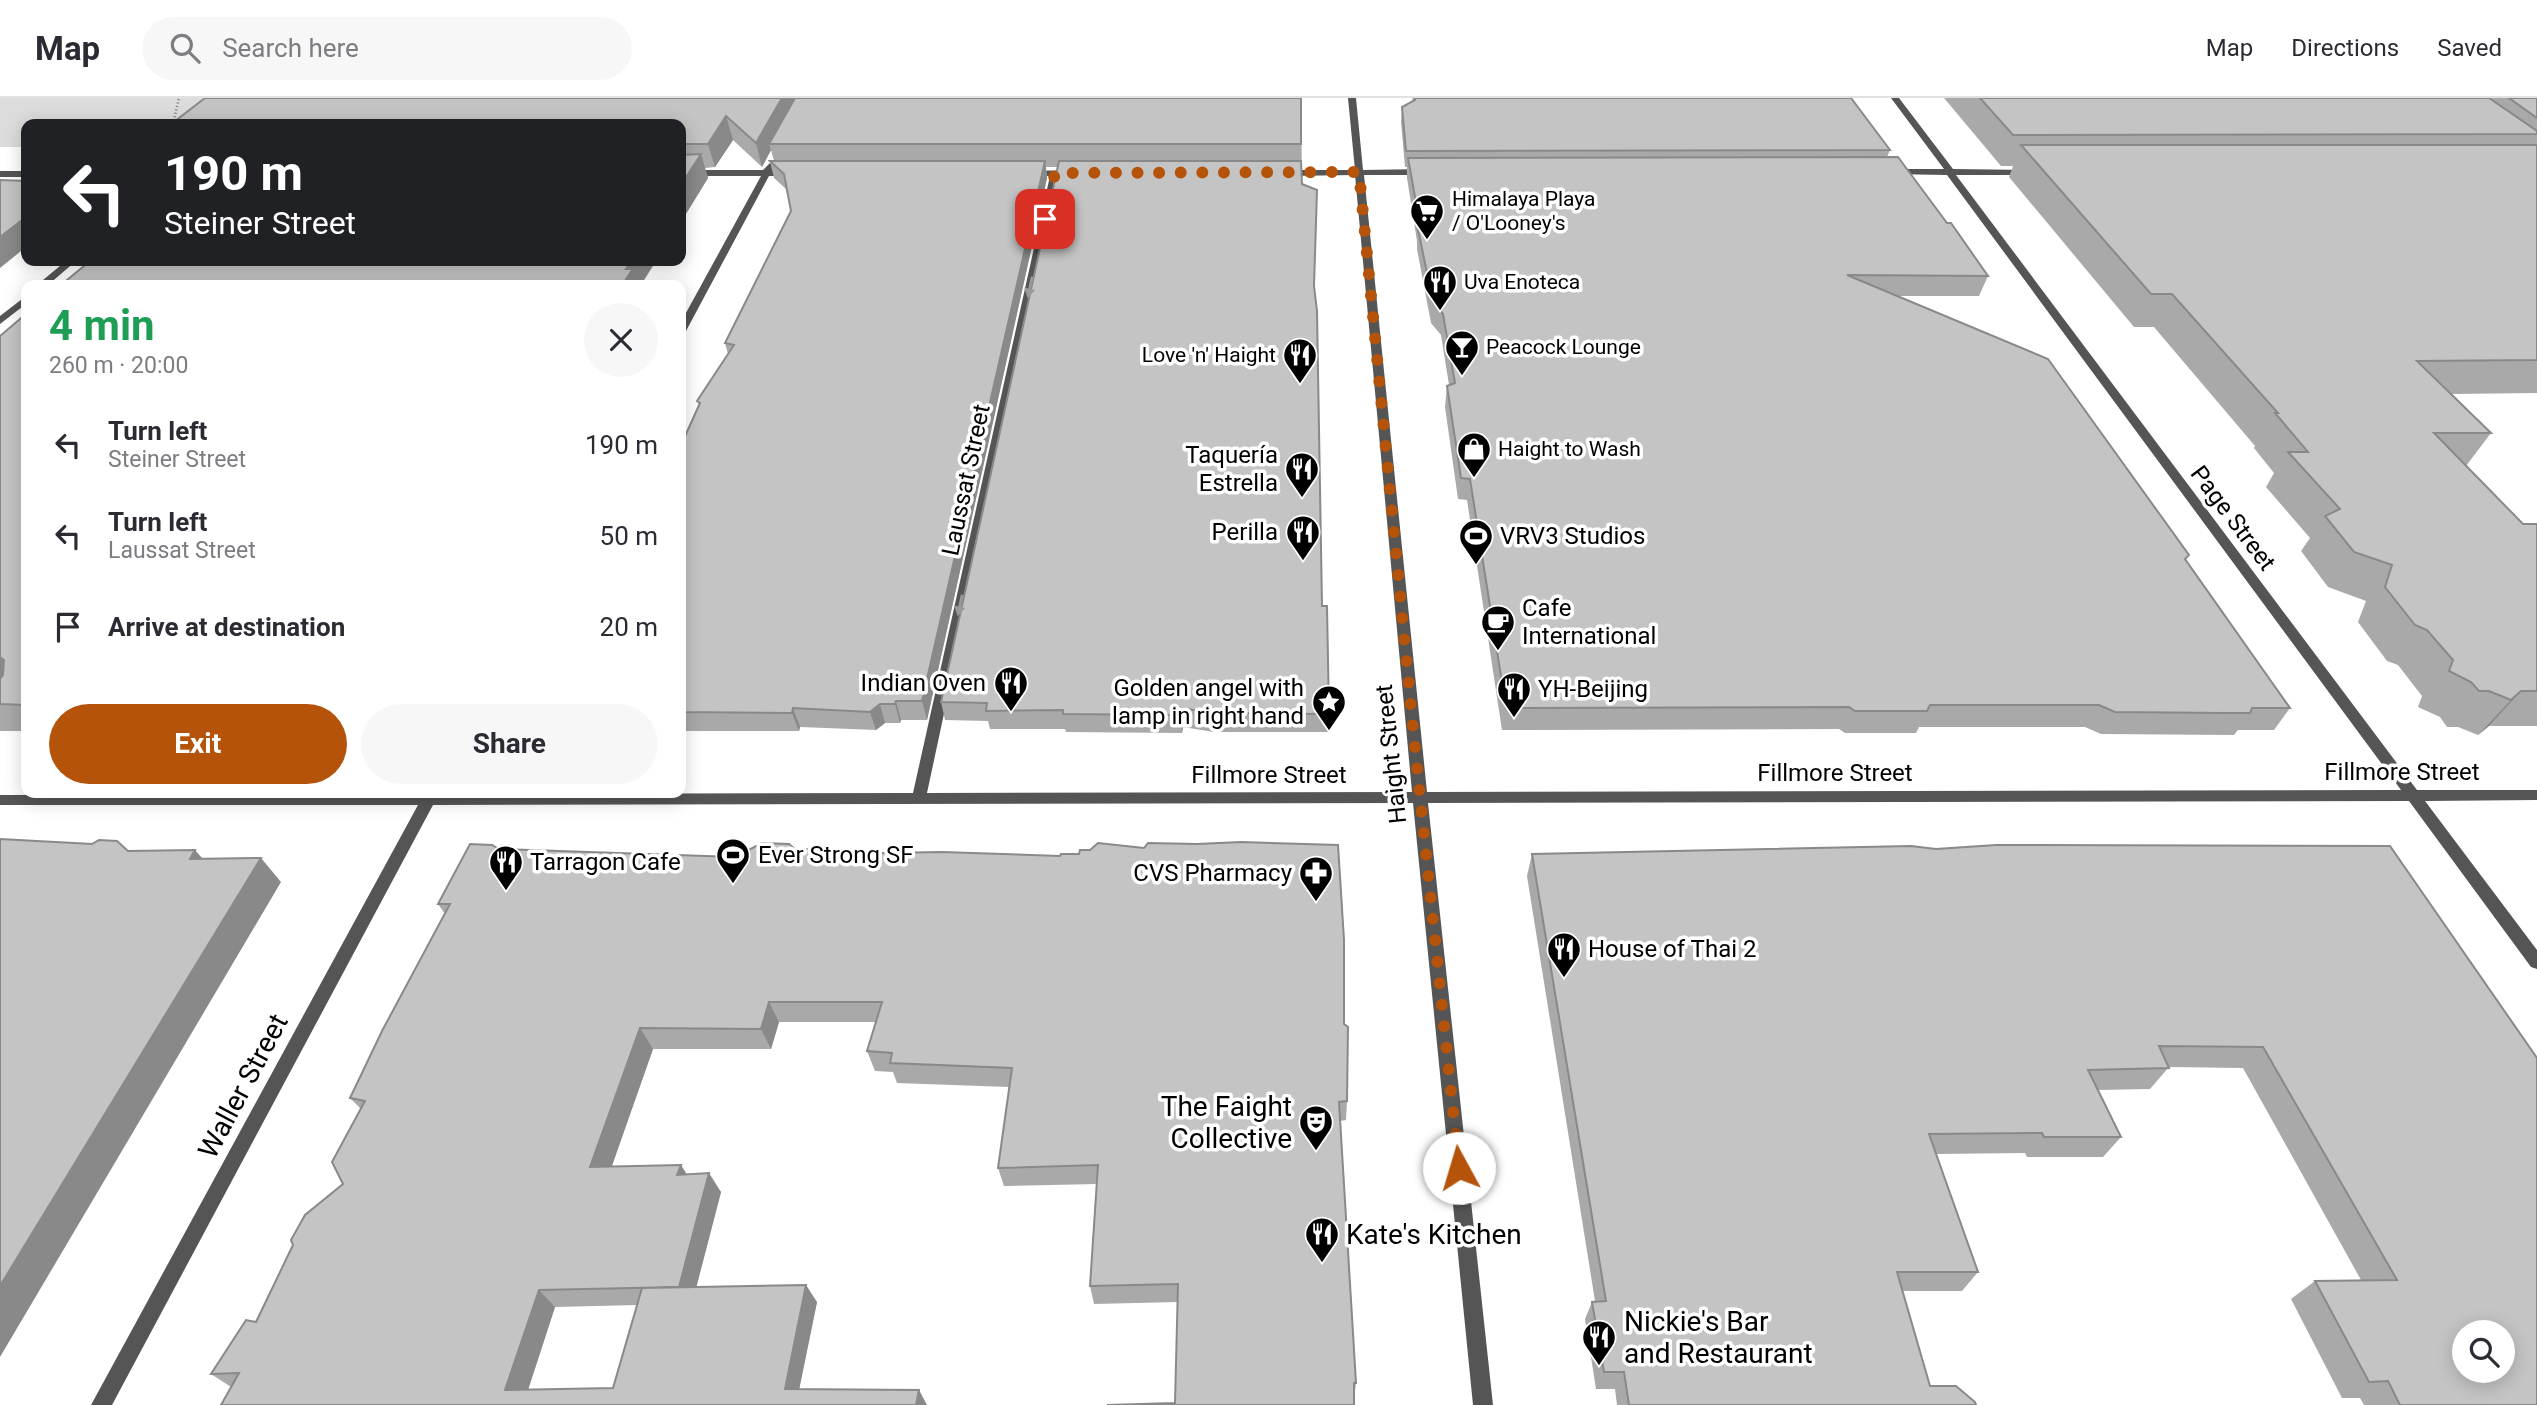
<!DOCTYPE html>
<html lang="en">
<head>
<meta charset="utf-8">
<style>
	:root { --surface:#fff; --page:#f7f7f7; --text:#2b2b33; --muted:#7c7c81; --line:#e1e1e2; --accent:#b45309 }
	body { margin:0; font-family:Roboto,sans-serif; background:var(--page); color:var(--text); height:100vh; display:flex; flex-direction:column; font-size:26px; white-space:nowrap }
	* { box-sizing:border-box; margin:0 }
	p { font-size:23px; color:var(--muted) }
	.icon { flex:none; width:38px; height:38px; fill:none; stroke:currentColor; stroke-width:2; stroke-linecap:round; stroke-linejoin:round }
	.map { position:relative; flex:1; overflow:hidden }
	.details { position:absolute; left:21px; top:182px; width:665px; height:518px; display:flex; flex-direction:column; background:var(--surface); border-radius:14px; box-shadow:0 4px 18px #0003 }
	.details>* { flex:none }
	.hud { position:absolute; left:21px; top:21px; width:665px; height:147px; border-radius:14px; box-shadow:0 4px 18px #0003; background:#202124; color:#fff; overflow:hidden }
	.fabs { position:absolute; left:2452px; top:1222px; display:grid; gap:14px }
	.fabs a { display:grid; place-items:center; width:63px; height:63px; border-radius:50%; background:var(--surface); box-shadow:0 4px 18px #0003; font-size:35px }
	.pin { position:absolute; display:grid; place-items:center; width:60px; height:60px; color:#fff; margin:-30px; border-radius:14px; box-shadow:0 4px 10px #0006 }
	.me { position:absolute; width:77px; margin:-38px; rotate:354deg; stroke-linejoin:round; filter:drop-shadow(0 0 5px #0008) }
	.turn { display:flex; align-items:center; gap:24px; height:147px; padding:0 28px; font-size:32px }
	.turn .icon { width:91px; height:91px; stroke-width:2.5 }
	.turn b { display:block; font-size:49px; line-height:60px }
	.round { display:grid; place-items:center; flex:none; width:74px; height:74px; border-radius:37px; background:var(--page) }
	.headline { display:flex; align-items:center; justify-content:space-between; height:119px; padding:0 28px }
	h1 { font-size:42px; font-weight:700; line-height:52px; color:#1e9e55 }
	.cta { display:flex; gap:14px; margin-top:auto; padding:14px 28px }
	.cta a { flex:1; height:80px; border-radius:42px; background:var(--accent); color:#fff; font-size:28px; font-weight:700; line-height:80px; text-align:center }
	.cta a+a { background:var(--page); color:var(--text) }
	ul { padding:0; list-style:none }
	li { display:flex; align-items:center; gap:21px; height:91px; padding:0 28px }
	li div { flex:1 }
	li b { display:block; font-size:26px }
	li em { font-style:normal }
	header { display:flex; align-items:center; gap:42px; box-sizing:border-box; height:98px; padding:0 35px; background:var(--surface); border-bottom:2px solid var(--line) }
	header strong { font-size:33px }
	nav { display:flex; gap:38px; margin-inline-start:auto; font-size:24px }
	.search { width:490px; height:63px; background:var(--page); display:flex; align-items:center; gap:18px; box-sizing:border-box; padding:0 24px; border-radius:38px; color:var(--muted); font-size:26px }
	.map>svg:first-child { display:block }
	.green { fill:#dcdcdc }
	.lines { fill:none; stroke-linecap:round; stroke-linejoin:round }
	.path { stroke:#777; stroke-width:2.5; stroke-dasharray:1 2.5; stroke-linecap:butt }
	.minor { fill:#555; fill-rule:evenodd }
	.wall { fill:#a9a9a9; fill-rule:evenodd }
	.shaded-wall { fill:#898989 }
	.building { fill:#c4c4c4; stroke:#898989; stroke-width:2; fill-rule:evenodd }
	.oneway { fill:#999 }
	.route { stroke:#b45309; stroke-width:12; stroke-dasharray:0 21.6 }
	.labels { text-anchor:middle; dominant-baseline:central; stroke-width:7; stroke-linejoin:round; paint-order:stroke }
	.far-poi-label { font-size:21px; fill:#000; stroke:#fff; text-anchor:start }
	.poi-label { font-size:24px; fill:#000; stroke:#fff; text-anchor:start }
	.street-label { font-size:24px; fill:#000; stroke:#fff }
	.near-street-label { font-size:28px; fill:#000; stroke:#fff }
	.near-poi-label { font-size:28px; fill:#000; stroke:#fff; text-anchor:start }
</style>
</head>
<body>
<header>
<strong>Map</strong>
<div class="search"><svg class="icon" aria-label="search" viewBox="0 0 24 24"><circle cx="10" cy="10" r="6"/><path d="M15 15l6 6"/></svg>Search here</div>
<nav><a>Map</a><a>Directions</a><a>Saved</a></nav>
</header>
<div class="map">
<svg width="2537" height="1307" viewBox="0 0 2537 1307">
	<rect width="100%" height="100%" fill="#fff"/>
	<!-- green -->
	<polygon class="green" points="0,0 249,0 217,26 26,26 26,49 0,49"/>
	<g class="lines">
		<!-- path -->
		<polyline class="path" points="173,26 179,0"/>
		<!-- minor -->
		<g class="minor">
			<polygon points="1348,0 1356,0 1363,72 1426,71 1430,74 1426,77 1364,77 1427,694 2401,692 1947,77 1888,76 1888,72 1891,71 1944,71 1891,0 1899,0 1953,71 2031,72 2031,76 2028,77 1956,77 2417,692 2537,692 2537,702 2425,703 2537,852 2537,871 2531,869 2409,703 1428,705 1493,1307 1473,1307 1413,705 433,707 112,1307 91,1307 418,707 0,707 0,697 913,695 1050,78 1030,78 1027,77 1027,73 1076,72 1080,75 1076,78 1059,78 927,695 1412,694 1355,77 1285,78 1281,75 1285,72 1355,72"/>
			<polygon points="770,65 774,68 772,72 789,72 793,75 789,78 769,78 686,233 681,236 681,224 761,78 681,78 681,72 763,72"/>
			<rect x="0" y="73" width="26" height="6"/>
			<polygon points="66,163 76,163 48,187 37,187"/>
			<polygon points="26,198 26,206 0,226 0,218"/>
		</g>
	</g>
	<!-- wall -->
	<g class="wall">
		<polygon points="1301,0 1302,86 1314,189 1322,508 1329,616 1329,634 1214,634 1183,629 1182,635 1066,634 1065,631 990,631 988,623 945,622 941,604 1058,69 1046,69 1047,80 927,622 901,622 900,625 885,625 876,632 800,629 799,633 681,633 681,347 699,307 697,303 728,256 725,245 791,113 786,91 774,80 770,63 774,63 771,52 762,69 733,42 715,69 705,70 708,80 681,124 681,26 175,26 174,24"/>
		<polygon points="1412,0 1851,0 1890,52 1887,59 1947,125 1988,178 1979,198 1897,198 2186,462 2290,610 2274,632 2238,632 2234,637 2101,636 2085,629 1919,629 1916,635 1845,635 1839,631 1502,632 1467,402 1458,401 1445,309 1447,288 1449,287 1441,237 1431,225 1417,151 1417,143 1407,80 1407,69 1405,69 1401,24 1402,9 1413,3"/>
		<polygon points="1944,0 2537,0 2537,295 2452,296 2491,335 2466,368 2523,426 2537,426 2537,628 2489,628 2478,637 2458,629 2447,629 2440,619 2418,609 2422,598 2398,567 2387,563 2358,524 2366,503 2328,489 2301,453 2310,440 2266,389 2274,375 2254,350 2255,348 2154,229 2134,229 2009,79 2013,68 2001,68"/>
		<polygon points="26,216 26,633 0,633 0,238"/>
		<polygon points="2390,748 2537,1307 2364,1307 2360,1300 2342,1300 2291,1201 2315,1183 2361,1182 2243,970 2169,969 2150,991 2098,992 2121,1039 2103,1059 2027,1059 2025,1055 1936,1056 1978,1174 1962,1193 1902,1193 1930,1288 1976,1307 1617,1307 1615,1291 1596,1291 1585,1221 1592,1204 1595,1203 1527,778 1532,756 1936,751"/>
		<path d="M499 751 735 759 795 751 826 756 1344 926 1347 1003 1346 1022 1340 1023 1356 1285 1354 1301 1175 1305 1178 1204 1094 1206 1090 1188 1097 1086 1004 1088 998 1070 1009 989 897 985 893 974 875 973 867 953 876 924H779L771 951H653L611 1069 687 1076 721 1094 696 1189 817 1204 799 1291 927 1307 231 1289 211 1276 256 1224 343 1086 361 1011 350 1000 445 816 438 806ZM637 1207 613 1290 528 1292 555 1209Z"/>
	</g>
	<!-- shaded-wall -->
	<g class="shaded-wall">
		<polygon points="782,0 801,0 769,46 771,52 762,69 756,45"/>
		<polygon points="726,18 733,42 715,69 708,46"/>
		<polygon points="701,56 708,80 681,124 681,87"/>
		<polygon points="1045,63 1047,80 927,622 922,603"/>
		<polygon points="26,119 26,149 0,170 0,139"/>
		<polygon points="631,163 656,163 641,187 622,187 626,171"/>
		<polygon points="0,559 25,587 0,606"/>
		<polygon points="2521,593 2489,628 2478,637 2511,602"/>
		<polygon points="896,603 901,622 900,625 895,606"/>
		<polygon points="880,606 885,625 876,632 870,614"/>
		<polygon points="793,610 800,629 799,633 792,615"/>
		<polygon points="1181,610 1183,629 1182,635 1181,617"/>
		<polygon points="195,752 216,776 190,761"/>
		<polygon points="261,760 281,784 0,1259 0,1188"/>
		<polygon points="769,904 779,924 771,951 761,931"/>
		<polygon points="640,930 653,951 605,1088 590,1069"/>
		<polygon points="681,1067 693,1086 677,1077"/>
		<polygon points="709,1075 721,1094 692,1206 679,1189"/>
		<polygon points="806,1187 817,1204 796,1307 785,1291"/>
		<polygon points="539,1192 555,1209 523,1307 505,1292"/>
		<polygon points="919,1292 927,1307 916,1307"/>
	</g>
	<!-- building -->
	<g class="building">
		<polygon points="205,0 782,0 756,45 726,18 708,46 681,46 681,26 177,26 174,24"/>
		<polygon points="795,0 1301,0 1301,46 769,46"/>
		<polygon points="1415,0 1851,0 1890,52 1406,53 1402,9 1415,2"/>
		<polygon points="1980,0 2489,0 2537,33 2537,36 2013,37"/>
		<polygon points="2509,0 2537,0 2537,20"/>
		<polygon points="2021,47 2537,47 2537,262 2417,263 2491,335 2434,335 2523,426 2537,426 2537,593 2521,593 2511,602 2489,593 2479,593 2471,584 2449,573 2453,562 2427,532 2415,527 2385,489 2392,467 2354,454 2325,418 2340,411 2288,354 2308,354 2275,315 2278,315 2172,196 2151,196"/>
		<polygon points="701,56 681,87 681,57"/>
		<polygon points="1898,59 1947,125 1951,125 1988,178 1847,177 2048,261 2189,457 2185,461 2290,610 2252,610 2250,615 2226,615 2115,614 2099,607 1930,607 1927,613 1855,613 1849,609 1506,610 1470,381 1461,380 1447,288 1455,285 1443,216 1433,204 1418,131 1421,132 1408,60"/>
		<polygon points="770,63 1045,63 922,603 896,603 895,606 880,606 870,614 793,610 792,615 681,614 681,347 700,305 697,303 734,247 725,245 791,113 784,76"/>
		<polygon points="1059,63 1301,63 1302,86 1317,92 1314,188 1317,213 1322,508 1327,508 1329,616 1213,615 1181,610 1181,617 1063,616 1063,612 986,613 987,605 941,604"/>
		<polygon points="0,82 26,83 26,119 0,139"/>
		<polygon points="90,163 108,163 112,167 117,163 631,163 626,171 633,171 622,187 61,187"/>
		<polygon points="26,216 26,607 0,606 0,581 3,577 4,562 0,559 0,238"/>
		<polygon points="0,741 92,746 99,742 117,743 128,753 195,752 190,761 261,760 0,1188"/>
		<polygon points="1241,744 1338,747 1344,842 1344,926 1348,929 1347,1003 1339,1004 1356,1285 1354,1285 1354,1307 1107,1307 1175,1305 1178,1186 1090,1188 1098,1067 998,1070 1012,970 890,965 892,955 867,953 882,904 769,904 761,931 640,930 590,1069 681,1067 677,1077 709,1075 679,1189 539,1192 505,1292 613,1290 642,1190 806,1187 785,1291 919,1292 916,1307 221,1307 239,1275 211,1276 246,1222 256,1224 293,1147 291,1142 305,1117 343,1086 332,1064 365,1003 350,1000 382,933 450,806 438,806 470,746 492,747 499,751 735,759 762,745 789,746 795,751 824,751 826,756 942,754 1060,758 1061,756 1079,756 1080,752 1090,752 1098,745 1144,750 1148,745 1197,746"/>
		<path d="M1996 747 2390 748 2537 960V1307H2400L2388 1283 2369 1284 2315 1183 2397 1182 2263 949 2159 948 2169 970 2088 972 2121 1039H2044L2042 1035 1929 1036 1978 1174H1897L1930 1288H1956L1975 1304 1976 1307H1629L1624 1274H1604L1592 1204 1606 1203 1532 756 1911 748 1936 751ZM2464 1234H2502V1272H2464Z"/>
	</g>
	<!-- one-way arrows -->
	<defs><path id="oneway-solid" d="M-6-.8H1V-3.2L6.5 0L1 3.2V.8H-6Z" transform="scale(1.75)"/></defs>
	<g class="oneway">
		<use href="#oneway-solid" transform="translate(1030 189) rotate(102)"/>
		<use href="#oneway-solid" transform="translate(960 507) rotate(102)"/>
	</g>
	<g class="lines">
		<!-- route -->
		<polyline class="route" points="1045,121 1055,75 1359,74 1413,631 1459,1070"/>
	</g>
	<!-- icons -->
	<defs>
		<g id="supermarket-pin" transform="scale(1.75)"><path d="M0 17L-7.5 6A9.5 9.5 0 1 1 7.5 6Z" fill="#000" stroke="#fff"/><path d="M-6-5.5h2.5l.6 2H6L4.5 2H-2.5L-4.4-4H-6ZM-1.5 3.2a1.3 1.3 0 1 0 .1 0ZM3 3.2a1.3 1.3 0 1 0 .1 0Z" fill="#fff"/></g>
		<g id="restaurant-pin" transform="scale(1.75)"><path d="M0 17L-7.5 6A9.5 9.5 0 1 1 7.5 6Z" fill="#000" stroke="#fff"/><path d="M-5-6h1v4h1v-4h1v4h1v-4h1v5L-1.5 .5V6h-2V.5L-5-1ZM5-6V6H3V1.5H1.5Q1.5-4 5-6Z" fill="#fff"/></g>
		<g id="bar-pin" transform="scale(1.75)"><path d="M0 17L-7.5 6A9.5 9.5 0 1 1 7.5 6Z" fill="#000" stroke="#fff"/><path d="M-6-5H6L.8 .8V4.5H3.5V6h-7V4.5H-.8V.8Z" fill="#fff"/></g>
		<g id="shop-pin" transform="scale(1.75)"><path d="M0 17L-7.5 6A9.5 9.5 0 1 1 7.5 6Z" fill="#000" stroke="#fff"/><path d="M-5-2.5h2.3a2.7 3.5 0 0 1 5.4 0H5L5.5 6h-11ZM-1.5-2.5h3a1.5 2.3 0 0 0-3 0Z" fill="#fff"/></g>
		<g id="stadium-pin" transform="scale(1.75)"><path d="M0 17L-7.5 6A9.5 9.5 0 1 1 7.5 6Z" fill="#000" stroke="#fff"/><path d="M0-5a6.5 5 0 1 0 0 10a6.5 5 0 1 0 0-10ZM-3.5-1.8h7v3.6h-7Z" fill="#fff"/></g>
		<g id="cafe-pin" transform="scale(1.75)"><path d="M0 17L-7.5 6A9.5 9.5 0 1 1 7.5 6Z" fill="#000" stroke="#fff"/><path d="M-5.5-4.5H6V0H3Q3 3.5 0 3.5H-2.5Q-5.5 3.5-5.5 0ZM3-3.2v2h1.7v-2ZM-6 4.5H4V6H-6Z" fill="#fff"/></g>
		<g id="sight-pin" transform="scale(1.75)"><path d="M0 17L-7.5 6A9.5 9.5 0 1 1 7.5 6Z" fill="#000" stroke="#fff"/><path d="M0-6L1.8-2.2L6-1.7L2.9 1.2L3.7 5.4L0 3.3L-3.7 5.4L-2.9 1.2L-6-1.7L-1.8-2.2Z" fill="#fff"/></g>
		<g id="pharmacy-pin" transform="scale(1.75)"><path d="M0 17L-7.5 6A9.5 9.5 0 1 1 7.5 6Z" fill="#000" stroke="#fff"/><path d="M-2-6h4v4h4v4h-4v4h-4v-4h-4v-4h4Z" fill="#fff"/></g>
		<g id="theatre-pin" transform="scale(1.75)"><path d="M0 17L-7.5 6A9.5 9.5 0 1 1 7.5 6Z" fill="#000" stroke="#fff"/><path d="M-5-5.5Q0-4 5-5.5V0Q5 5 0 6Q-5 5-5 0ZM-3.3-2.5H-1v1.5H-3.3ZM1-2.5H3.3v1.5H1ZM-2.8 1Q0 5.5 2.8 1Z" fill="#fff"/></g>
	</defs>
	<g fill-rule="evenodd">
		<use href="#supermarket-pin" x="1427" y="113"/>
		<use href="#restaurant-pin" x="1440" y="184"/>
		<use href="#bar-pin" x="1462" y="249"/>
		<use href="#restaurant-pin" x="1300" y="257"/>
		<use href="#shop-pin" x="1474" y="351"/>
		<use href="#restaurant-pin" x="1302" y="371"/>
		<use href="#restaurant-pin" x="1303" y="434"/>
		<use href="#stadium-pin" x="1476" y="438"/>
		<use href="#cafe-pin" x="1498" y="524"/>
		<use href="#restaurant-pin" x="1011" y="585"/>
		<use href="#restaurant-pin" x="1514" y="591"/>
		<use href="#sight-pin" x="1329" y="604"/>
		<use href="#stadium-pin" x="733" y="757"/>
		<use href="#restaurant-pin" x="506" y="764"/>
		<use href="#pharmacy-pin" x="1316" y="775"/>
		<use href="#restaurant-pin" x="1564" y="851"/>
		<use href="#theatre-pin" x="1316" y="1024"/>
		<use href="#restaurant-pin" x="1322" y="1136"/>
		<use href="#restaurant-pin" x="1599" y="1239"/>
	</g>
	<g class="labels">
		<!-- far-poi labels -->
		<g class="far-poi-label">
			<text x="1452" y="101">Himalaya Playa<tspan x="1452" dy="24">/ O'Looney's</tspan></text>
			<text x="1464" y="184">Uva Enoteca</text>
			<text x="1486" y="249">Peacock Lounge</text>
			<text x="1276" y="257" text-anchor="end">Love 'n' Haight</text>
			<text x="1498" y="351">Haight to Wash</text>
		</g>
		<!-- poi labels -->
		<g class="poi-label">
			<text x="1278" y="357" text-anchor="end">Taquería<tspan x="1278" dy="28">Estrella</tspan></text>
			<text x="1278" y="434" text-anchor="end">Perilla</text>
			<text x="1500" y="438">VRV3 Studios</text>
			<text x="1522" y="510">Cafe<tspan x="1522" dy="28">International</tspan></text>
			<text x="986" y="585" text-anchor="end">Indian Oven</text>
			<text x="1304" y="590" text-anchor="end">Golden angel with<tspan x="1304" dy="28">lamp in right hand</tspan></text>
			<text x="1538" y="591">YH-Beijing</text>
			<text x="758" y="757">Ever Strong SF</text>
			<text x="530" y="764">Tarragon Cafe</text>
			<text x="1292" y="775" text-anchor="end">CVS Pharmacy</text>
			<text x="1588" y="851">House of Thai 2</text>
		</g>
		<!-- street labels -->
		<g class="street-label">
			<text transform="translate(966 382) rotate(-78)">Laussat Street</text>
			<text transform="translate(2233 420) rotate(53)">Page Street</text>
			<text transform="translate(1391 656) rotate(-96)">Haight Street</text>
			<text x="2402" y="674">Fillmore Street</text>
			<text x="1835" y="675">Fillmore Street</text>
			<text x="1269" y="677">Fillmore Street</text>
		</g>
		<!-- near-street labels -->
		<g class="near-street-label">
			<text transform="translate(243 988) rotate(-62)">Waller Street</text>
		</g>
		<!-- near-poi labels -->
		<g class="near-poi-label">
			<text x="1292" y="1008" text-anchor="end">The Faight<tspan x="1292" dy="32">Collective</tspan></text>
			<text x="1346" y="1136">Kate's Kitchen</text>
			<text x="1624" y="1223">Nickie's Bar<tspan x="1624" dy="32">and Restaurant</tspan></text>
		</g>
	</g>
</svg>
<div class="fabs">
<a><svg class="icon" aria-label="search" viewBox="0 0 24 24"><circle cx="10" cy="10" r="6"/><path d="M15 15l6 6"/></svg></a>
</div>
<div class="pin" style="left:1045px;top:121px;background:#d93025"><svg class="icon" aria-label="arrive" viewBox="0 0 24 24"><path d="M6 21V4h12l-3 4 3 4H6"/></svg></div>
<svg class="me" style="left:1459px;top:1070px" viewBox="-20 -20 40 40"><circle r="19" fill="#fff"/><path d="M0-13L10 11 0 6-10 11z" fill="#b45309"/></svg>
<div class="hud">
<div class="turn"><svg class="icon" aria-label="left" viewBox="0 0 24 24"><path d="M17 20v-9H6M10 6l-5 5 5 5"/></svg><div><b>190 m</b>Steiner Street</div></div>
</div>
<section class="details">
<div class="headline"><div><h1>4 min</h1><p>260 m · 20:00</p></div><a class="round"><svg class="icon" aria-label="close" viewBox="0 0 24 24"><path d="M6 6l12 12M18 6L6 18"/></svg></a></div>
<ul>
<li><svg class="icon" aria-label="left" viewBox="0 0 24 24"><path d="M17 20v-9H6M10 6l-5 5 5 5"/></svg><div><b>Turn left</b><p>Steiner Street</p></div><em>190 m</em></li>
<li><svg class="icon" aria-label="left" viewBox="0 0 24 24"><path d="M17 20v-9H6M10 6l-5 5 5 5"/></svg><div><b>Turn left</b><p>Laussat Street</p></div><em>50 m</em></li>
<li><svg class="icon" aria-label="arrive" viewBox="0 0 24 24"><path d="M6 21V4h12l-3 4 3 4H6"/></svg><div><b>Arrive at destination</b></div><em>20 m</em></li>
</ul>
<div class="cta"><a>Exit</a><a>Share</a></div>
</section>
</div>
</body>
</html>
